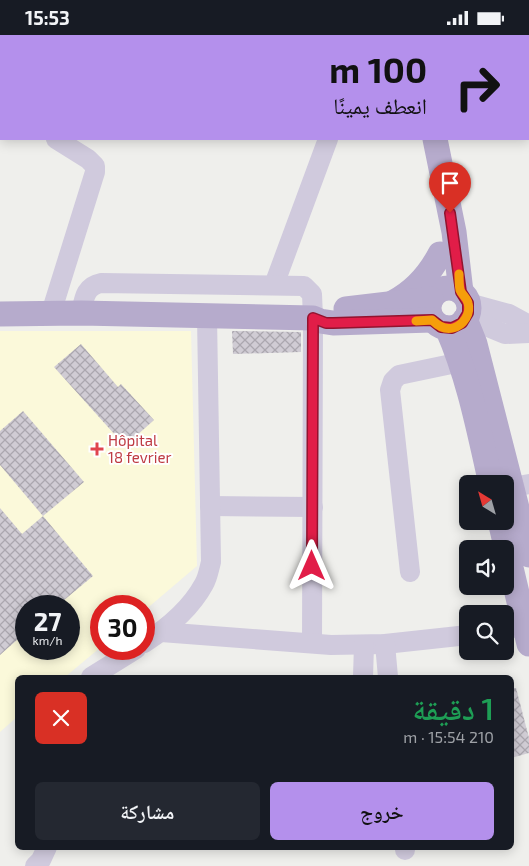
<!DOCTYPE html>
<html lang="ar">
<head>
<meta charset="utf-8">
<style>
	:root { --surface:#171b24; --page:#242831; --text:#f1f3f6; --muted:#9ea1a6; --accent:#b490ec }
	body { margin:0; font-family:"Exo 2","Noto Naskh Arabic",sans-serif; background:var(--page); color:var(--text); direction:rtl; height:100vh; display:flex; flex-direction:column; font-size:19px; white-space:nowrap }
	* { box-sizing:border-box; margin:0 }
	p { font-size:16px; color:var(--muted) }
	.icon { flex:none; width:28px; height:28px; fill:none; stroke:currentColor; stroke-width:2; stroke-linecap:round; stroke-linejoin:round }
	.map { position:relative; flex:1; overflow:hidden; direction:ltr }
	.details { position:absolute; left:15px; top:640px; width:499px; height:175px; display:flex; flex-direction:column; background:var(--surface); border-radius:8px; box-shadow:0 2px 12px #0003; direction:rtl }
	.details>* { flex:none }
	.guide { position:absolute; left:0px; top:0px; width:530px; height:105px; box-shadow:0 2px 12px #0003; direction:rtl; background:#b490ec; color:#111; overflow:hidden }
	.needle { width:32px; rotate:323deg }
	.fabs { position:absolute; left:459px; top:440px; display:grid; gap:10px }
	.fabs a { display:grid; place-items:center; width:55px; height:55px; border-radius:8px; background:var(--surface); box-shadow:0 2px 12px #0003; font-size:25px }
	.speed { position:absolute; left:15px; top:560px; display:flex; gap:10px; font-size:25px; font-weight:700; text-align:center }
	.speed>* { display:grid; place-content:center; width:65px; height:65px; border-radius:50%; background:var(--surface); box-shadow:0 2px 12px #0003; line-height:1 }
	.speed small { font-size:12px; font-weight:400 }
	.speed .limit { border:8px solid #d22; background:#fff; color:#111 }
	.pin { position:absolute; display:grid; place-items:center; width:42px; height:42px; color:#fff; margin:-51px -21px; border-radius:50% 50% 50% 0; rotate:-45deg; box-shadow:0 0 5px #0007 }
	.pin .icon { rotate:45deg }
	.me { position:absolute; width:55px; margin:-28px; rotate:0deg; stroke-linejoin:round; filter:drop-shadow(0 0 4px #0008) }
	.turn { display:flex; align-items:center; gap:18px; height:105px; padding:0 20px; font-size:22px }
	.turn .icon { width:65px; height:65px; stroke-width:2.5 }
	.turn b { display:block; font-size:35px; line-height:42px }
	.round { display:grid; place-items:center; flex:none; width:52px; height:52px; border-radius:8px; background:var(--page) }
	.headline { display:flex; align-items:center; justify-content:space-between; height:85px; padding:0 20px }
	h1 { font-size:30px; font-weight:600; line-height:38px; color:#1e9e55 }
	.cta { display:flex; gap:10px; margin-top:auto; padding:10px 20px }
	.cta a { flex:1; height:58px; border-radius:8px; background:var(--accent); color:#111; font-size:20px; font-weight:600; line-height:58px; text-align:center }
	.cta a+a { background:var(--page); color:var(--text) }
	.status { display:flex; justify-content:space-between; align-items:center; height:35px; padding:0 25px; background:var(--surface); direction:ltr }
	.status svg { height:14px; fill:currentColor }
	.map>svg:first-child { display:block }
	.medical { fill:#fbf9da; fill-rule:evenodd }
	.building { fill:url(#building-cross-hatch) }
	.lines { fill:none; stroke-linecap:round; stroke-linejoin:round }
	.minor { stroke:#d0cadd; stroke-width:20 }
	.major { stroke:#b6abcc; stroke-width:25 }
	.route-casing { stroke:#92132f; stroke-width:12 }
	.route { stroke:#e11d48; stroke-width:9 }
	.slow { stroke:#f59e0b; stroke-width:9 }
	.health-dot { fill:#e0444e; stroke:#fff; stroke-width:2 }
	.labels { text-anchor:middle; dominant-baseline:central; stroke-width:4; stroke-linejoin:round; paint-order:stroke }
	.health-label { font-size:15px; fill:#be3a42; stroke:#fff; text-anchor:start }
</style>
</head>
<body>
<div class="status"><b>15:53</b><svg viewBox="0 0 49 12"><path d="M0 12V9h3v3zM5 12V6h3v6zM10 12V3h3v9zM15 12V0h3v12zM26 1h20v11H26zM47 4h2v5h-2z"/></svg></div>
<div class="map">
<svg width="529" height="831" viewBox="0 0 529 831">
	<defs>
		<pattern id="building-cross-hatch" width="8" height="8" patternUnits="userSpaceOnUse" patternTransform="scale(1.25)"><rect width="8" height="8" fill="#d0ccd4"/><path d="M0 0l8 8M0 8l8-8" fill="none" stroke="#aba7af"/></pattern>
	</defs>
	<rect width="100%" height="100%" fill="#efefec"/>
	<!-- medical -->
	<path class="medical" d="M0 296H191L197 531 144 576V571H101V612L65 642H18L17 682 0 697ZM26 571H69V614H26Z"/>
	<!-- building -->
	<g class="building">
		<polygon points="232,296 301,297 301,317 233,319"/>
		<polygon points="81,309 118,352 121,349 154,385 125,411 54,332"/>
		<polygon points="23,376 84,447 43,481 0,430 0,396"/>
		<polygon points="0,473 22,499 43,481 93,541 57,571 26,571 26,597 0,620"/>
		<polygon points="511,653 516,653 529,703 529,718 511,723"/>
	</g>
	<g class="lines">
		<!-- minor -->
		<g class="minor">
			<polyline points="0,68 1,69"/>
			<polyline points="274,250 328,104"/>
			<polyline points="468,268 509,279 529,290"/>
			<polyline points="51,278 95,137 95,131 88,124 56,104"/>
			<path d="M81 278C84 264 85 251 101 248L304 251 312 259 313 283 312 608"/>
			<polyline points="466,283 505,299 529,298"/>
			<polyline points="512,452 529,449"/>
			<polyline points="210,471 313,472"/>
			<polyline points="410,537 390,355 393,346 399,340 461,327"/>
			<polyline points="505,594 529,591"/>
			<polyline points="161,597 331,610 385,609 468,600"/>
			<path d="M144 608C166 594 191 573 204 549 208 542 209 534 211 527L207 281"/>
			<polyline points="385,609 388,642"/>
			<polyline points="91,642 136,614"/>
			<polyline points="363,642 364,610"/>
			<polyline points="405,812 405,815"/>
			<polyline points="35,831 41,825 47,812"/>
		</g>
		<!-- major -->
		<g class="major">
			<polyline points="400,0 400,1"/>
			<polyline points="435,104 454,197 461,257"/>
			<circle cx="449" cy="273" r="20"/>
			<path d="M394 267C415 256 429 240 440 219"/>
			<polyline points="346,274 431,264"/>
			<polyline points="0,279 81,278 313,283 320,286 333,288 432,285"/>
			<polyline points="465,284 475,309 529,520"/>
			<path d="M447 293C469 343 479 396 491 449"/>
			<polyline points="500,486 529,609"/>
		</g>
	</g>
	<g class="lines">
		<!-- route casing -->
		<g class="route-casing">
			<polyline id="route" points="312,531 313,283 326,288 333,288 432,285 441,292 452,293 462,288 468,278 468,268 461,257 450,178"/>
		</g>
		<!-- route -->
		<use href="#route" class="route"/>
		<!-- slow -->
		<path class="slow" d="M416 286 432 285C438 291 445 295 453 293 464 290 471 278 468 268 467 263 462 260 460 255 459 250 459 244 459 239"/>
	</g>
	<!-- markers -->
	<path class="health-dot" d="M94.5 406.5h5v5h5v5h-5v5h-5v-5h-5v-5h5z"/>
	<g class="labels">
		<!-- health labels -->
		<g class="health-label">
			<text x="108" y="405">Hôpital<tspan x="108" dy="17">18 fevrier</tspan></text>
		</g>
	</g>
</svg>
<div class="fabs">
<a><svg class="needle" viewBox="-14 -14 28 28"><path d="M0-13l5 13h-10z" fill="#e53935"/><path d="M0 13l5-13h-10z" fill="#9ea1a6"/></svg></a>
<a><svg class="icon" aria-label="sound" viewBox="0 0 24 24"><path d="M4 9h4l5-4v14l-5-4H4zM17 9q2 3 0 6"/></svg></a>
<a><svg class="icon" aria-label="search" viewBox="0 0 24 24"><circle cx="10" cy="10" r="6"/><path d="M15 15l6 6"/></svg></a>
</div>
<div class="speed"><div>27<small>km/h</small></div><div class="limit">30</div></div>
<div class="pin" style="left:450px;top:178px;background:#d93025"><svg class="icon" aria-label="arrive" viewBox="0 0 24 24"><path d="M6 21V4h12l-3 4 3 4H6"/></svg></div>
<svg class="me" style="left:312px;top:531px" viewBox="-20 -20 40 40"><path d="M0-17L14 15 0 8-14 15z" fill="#e11d48" stroke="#fff" stroke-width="4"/></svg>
<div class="guide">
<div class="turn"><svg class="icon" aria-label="right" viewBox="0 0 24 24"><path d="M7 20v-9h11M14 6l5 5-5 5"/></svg><div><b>100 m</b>انعطف يمينًا</div></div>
</div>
<section class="details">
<div class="headline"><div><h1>1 دقيقة</h1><p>210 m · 15:54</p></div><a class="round" style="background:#d93025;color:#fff"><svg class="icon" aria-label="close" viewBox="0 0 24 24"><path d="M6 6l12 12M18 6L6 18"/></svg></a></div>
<div class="cta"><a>خروج</a><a>مشاركة</a></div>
</section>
</div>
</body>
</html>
